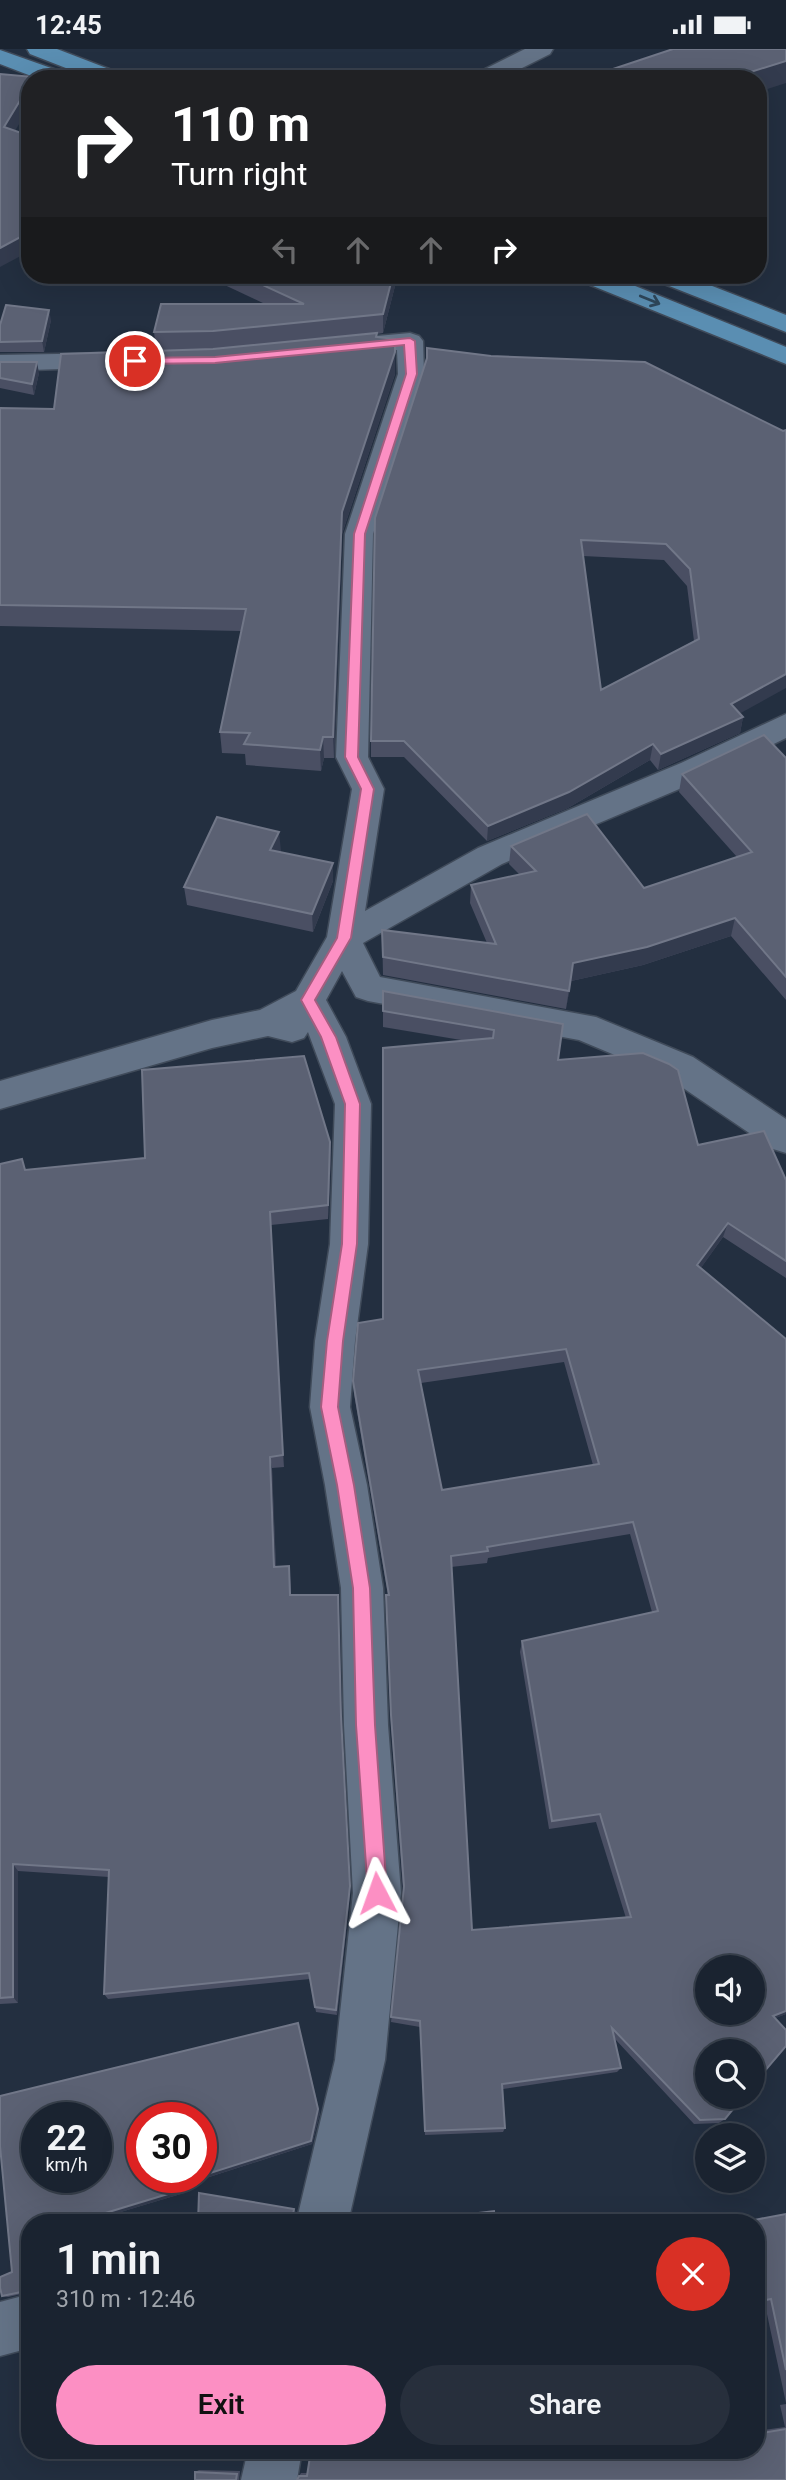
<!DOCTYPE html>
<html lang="en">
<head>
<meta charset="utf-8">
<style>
	:root { --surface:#1a2330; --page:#272f3c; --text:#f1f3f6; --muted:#9fa4ab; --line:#38404c; --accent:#fc8fc3 }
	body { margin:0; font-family:Roboto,sans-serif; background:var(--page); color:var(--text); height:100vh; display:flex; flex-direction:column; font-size:26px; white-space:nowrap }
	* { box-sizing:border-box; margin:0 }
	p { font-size:23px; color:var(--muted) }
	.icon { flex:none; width:38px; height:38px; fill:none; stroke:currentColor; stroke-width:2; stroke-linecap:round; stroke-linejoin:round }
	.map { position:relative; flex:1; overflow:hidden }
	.drawer { position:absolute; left:21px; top:2165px; width:744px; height:245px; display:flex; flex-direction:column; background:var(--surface); border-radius:28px; box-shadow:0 7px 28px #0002,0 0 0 2px var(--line) }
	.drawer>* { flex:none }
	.hud { position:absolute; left:21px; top:21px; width:746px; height:214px; border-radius:28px; box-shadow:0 7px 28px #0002,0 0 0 2px var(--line); background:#202124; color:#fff; overflow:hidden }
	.buttons { position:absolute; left:695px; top:1906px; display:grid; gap:14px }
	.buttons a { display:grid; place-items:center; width:70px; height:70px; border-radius:50%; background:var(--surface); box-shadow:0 7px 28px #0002,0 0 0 2px var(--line); font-size:35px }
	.speed { position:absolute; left:21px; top:2053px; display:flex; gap:14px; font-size:35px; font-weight:700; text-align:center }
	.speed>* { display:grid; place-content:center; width:91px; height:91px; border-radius:50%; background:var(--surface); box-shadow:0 7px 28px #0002,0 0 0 2px var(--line); line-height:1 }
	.speed small { font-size:18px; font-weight:400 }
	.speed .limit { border:10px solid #d22; background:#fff; color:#111 }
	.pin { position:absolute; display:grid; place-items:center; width:60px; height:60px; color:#fff; margin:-30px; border:4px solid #fff; border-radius:50%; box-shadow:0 2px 7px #0007 }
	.me { position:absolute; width:77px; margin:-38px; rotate:356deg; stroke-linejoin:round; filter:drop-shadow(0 0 5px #0008) }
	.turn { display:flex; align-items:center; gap:24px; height:147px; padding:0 35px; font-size:32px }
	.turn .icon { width:91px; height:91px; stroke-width:2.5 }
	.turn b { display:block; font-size:49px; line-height:60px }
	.lanes { display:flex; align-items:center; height:66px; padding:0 35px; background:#0003; justify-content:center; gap:35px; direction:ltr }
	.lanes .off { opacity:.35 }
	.round { display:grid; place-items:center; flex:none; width:74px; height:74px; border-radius:37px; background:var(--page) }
	.overview { display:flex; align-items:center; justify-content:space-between; height:119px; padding:0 35px }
	h1 { font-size:42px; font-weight:600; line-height:52px }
	.primary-button { display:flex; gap:14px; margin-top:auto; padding:14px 35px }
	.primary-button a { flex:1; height:80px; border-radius:42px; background:var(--accent); color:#111; font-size:28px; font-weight:600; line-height:80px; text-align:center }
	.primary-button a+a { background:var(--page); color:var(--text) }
	.status { display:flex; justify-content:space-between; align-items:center; height:49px; padding:0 35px; background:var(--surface); direction:ltr }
	.status svg { height:19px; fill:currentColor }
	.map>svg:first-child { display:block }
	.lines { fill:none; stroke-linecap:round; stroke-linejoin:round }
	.minor-casing { stroke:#404b5a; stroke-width:3 }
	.primary-casing { stroke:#404b5a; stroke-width:3 }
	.minor { fill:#647387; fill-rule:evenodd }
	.primary { fill:#5a8eb2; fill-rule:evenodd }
	.wall { fill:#4a4f63; fill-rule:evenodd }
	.shaded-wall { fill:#333b4e }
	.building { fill:#5b6173; stroke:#717788; stroke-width:2; fill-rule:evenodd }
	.oneway { stroke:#2e475a }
	.route { fill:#fc8fc3; stroke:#a45d7f; stroke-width:2 }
</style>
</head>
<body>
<div class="status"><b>12:45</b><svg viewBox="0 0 49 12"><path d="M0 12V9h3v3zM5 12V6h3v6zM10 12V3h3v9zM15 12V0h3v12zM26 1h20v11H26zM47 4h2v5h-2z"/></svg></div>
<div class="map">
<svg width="786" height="2431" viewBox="0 0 786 2431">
	<rect width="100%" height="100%" fill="#232f40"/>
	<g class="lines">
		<!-- minor casing -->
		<g class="minor-casing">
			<g id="minor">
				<polygon points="525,0 553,0 550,5 500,30 472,30 475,25"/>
				<polygon points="410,284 419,287 423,292 424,325 373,485 368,708 384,740 365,862 478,799 681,714 786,665 786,689 703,730 502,815 363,894 380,928 596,968 693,1008 786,1070 786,1104 773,1100 667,1028 579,991 368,952 356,948 342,922 326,951 346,988 371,1055 368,1195 355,1292 350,1358 367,1436 383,1539 388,1676 401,1844 385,2011 348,2174 296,2174 335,2011 353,1844 344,1676 341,1539 325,1436 310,1358 315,1292 330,1195 335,1055 308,983 304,989 292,993 268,987 212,999 0,1060 0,1032 212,971 260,961 296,942 327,888 352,740 336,708 345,485 398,325 397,301 344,306 335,303 331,298 335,293 344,290"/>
				<polygon points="113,304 122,306 126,312 122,318 0,322 0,306"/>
				<polygon points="30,2245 30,2299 0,2307 0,2253"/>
				<polygon points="248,2401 302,2401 297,2431 241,2431"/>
			</g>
		</g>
		<!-- primary casing -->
		<g class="primary-casing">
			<g id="primary">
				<polygon points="27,0 57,0 122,25 125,30 94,30 30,5"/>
				<polygon points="0,1 68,25 71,30 39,30 0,15"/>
				<polygon points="575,226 608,226 786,298 786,315 578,231"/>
				<polygon points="651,226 684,226 786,266 786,283 654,231"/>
			</g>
		</g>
		<!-- minor -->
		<use href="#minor" class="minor"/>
		<!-- primary -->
		<use href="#primary" class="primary"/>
	</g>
	<!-- wall -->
	<g class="wall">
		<polygon points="214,226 395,226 395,237 383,284 377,285 377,288 395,325 342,485 334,709 324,709 321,722 246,716 245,705 222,704 220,683 241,582 0,577 0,359 54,360 156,301 154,283 265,255 214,231"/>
		<polygon points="51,271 44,303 0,303 0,276"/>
		<path d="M491 307 645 313 740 664 743 668 740 684 658 721 650 711 568 759 487 792 404 708H371V692ZM583 507 664 511 687 537 694 592 601 641Z"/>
		<polygon points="0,313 39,324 34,346 0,339"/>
		<polygon points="786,709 786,951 731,887 643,916 571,932 566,960 383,926 382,881 487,894 470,854 471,836 520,826 509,815 511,797 644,839 737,808 679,743 682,725"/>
		<polygon points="281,802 280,803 333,832 313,883 187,856 184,838"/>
		<path d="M383 942 563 975 558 1011 698 1096 786 1131V1229L723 1188 700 1220 786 1290V1965L775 1969 725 2070 719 2074 694 2075 615 1990 621 2019 617 2023 503 2040 505 2079 503 2083 425 2086 420 1978 391 1973 403 1841 391 1676 386 1556 388 1546 354 1345 353 1332 383 1270 461 991 383 978ZM564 1313 593 1416 442 1441 421 1334ZM630 1485 652 1563 522 1592 520 1603 549 1780 596 1773 626 1869 472 1881 451 1518 487 1514 488 1509Z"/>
		<polygon points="330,1093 331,1107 328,1170 271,1176 284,1418 272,1419 276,1518 290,1527 291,1546 341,1676 350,1844 337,1966 316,1963 310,1930 108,1950 104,1945 109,1828 18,1822 18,1954 0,1955 0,1115 22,1110 25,1121"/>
		<polygon points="320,2064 312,2095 172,2140 181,2141 184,2144 94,2171 26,2244 8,2248 2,2247 12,2223 0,2097"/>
		<polygon points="786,2165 786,2354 764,2251 756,2174 747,2173 754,2171"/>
		<polygon points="786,2355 786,2431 299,2427 301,2424 307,2424 383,2407 499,2405 499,2401 756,2401 756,2382 785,2378 780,2356"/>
		<polygon points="199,2421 240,2422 239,2431 195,2431 195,2423"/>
	</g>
	<!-- shaded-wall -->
	<g class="shaded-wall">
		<polygon points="786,12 786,34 758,43 758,30 743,30 744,25"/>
		<polygon points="30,35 30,57 7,95 4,78"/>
		<polygon points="30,183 30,202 0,218 0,199"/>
		<polygon points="393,226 395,226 395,237 383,284 383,265"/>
		<polygon points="49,261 51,271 44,303 42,292"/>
		<polygon points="395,303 395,325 342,485 334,709 333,688 342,463"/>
		<polygon points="37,313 39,324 34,346 32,335"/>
		<polygon points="786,625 786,639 728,671 731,655"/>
		<polygon points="743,668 740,684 658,721 661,705"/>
		<polygon points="323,688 324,709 321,722 320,701"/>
		<polygon points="653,695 650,711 568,759 487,792 488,777"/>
		<polygon points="279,783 281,802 272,819 270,801"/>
		<polygon points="333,814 333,832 313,883 312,865"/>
		<polygon points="735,869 731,887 643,916 571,932 566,960 573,914"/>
		<polygon points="330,1093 331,1107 328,1170 328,1156"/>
		<polygon points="270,1163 271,1176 284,1418 283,1406"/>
		<polygon points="728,1174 723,1188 693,1230 697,1216"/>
		<polygon points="270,1408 272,1419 276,1528 274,1518"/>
		<polygon points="339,1556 341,1676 350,1844 337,1966 336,1961 341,1667"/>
		<polygon points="13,1815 18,1822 18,1954 13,1948"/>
		<polygon points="786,1962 786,1965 766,1973 773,1967"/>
		<polygon points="298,1974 320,2064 312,2095 168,2141 165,2139 198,2128 201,2128"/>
		<polygon points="181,2141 184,2144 94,2171 94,2174 90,2174 89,2169"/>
		<polygon points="294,2160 296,2163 293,2173 292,2171"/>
	</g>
	<!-- building -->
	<g class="building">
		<polygon points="673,0 786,0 786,12 744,25 751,30 583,30"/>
		<polygon points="0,25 34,28 33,30 30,30 30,35 4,78 30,87 30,183 0,199"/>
		<polygon points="241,226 393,226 383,265 213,282 154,283 161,255 304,255"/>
		<polygon points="6,256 49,261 42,292 0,293 0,276"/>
		<polygon points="377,284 376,288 395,290 395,303 342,463 333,688 323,688 320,701 244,695 250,684 220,683 246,560 0,556 0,359 54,360 61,305 213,300"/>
		<path d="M427 299 491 307 645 313 783 382 786 381V625L731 655 743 668 661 705 653 695 569 743 488 777 404 692H371L375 469 427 309ZM581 491 666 495 690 520 699 590 601 641Z"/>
		<polygon points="0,313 37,313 32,335 0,329"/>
		<polygon points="764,686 786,709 786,928 735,869 647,898 573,914 569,942 383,908 382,881 496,895 471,836 536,822 511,797 587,765 644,839 752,803 682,725"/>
		<polygon points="217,768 279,783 270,801 333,814 312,865 184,838"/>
		<path d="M383 942 563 975 558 1011 643 1004 669 1015 678 1021 698 1096 764 1082 786 1131V1212L728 1174 697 1216 786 1290V1962L773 1967 786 1981V1997L752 2037V2002H707V2048H743L725 2070 700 2071 612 1979 621 2019 502 2035 505 2079 425 2082 420 1972 391 1968 404 1837 391 1666 386 1546H389L353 1332 358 1274 383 1270V999L493 989 494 981 383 962ZM566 1300 599 1415 442 1441 418 1321ZM633 1473 658 1562 522 1592 552 1772 600 1765 631 1868 472 1881 451 1507 488 1502 487 1498ZM707 1918H752V1964H707Z"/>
		<polygon points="304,1007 330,1093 328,1156 270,1163 283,1406 270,1408 274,1518 289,1517 290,1546 338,1546 341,1667 350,1837 336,1961 315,1958 309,1924 104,1945 109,1821 13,1815 13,1948 0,1949 0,1115 22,1110 25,1121 145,1109 142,1021"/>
		<path d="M298 1974 318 2060 311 2092 201 2127V2068H142V2128H198L165 2139 181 2141 89 2169 90 2174H30V2273L27 2274 26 2242 2 2247 0 2239V2228L12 2223 0 2097V2047ZM37 2068H96V2128H37Z"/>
		<polygon points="199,2144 294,2160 292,2171 294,2174 198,2174"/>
		<polygon points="494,2162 495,2174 395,2174"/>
		<polygon points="786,2165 786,2321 771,2250 756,2253 756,2174 754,2174 754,2171"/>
		<polygon points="350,2170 373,2174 348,2174"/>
		<polygon points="786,2380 786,2431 297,2431 299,2427 307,2427 311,2401 383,2401 382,2409 501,2407 501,2401 756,2401 756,2385"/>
		<polygon points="195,2423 237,2425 236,2431 195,2431"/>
	</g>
	<!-- one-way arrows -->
	<defs><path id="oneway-shaft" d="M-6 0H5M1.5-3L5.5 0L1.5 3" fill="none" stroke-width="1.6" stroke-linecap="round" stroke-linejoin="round" transform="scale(1.75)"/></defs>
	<use class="oneway" href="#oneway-shaft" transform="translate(650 251) rotate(22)"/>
	<!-- route -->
	<polygon class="route" points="410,289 415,292 417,325 365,485 358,708 374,740 351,889 315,951 336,988 360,1055 357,1195 343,1292 338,1358 354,1436 370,1539 375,1676 387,1844 384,1851 377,1854 371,1851 368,1844 356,1676 353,1539 337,1436 321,1358 327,1292 342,1195 345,1055 321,988 301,951 337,889 361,740 345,708 354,485 406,325 404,296 215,314 135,315 129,312 135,309 215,308"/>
</svg>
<div class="buttons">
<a><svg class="icon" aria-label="sound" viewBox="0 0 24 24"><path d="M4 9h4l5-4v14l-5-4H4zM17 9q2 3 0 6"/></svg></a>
<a><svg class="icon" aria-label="search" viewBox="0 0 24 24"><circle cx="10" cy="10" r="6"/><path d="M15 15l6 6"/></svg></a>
<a><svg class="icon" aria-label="layers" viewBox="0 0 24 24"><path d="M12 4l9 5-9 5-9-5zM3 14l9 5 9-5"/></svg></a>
</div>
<div class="speed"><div>22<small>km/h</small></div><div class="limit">30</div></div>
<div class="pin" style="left:135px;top:312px;background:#d93025"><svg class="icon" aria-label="arrive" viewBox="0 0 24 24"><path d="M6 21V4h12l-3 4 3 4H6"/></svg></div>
<svg class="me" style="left:377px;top:1844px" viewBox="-20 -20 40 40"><path d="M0-17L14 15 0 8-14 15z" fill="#fc8fc3" stroke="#fff" stroke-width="4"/></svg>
<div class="hud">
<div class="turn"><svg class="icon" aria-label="right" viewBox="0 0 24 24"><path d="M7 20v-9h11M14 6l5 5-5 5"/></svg><div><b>110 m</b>Turn right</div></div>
<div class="lanes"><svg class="icon off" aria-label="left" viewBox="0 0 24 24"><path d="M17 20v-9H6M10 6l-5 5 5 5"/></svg><svg class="icon off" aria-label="ahead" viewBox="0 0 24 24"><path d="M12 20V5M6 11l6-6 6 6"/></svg><svg class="icon off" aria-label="ahead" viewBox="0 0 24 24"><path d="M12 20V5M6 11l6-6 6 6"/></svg><svg class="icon" aria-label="right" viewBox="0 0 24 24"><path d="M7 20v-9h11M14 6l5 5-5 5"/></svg></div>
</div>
<section class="drawer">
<div class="overview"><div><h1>1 min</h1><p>310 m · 12:46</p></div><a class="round" style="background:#d93025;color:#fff"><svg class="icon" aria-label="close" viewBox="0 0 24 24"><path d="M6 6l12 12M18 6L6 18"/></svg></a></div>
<div class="primary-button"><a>Exit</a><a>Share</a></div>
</section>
</div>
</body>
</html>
